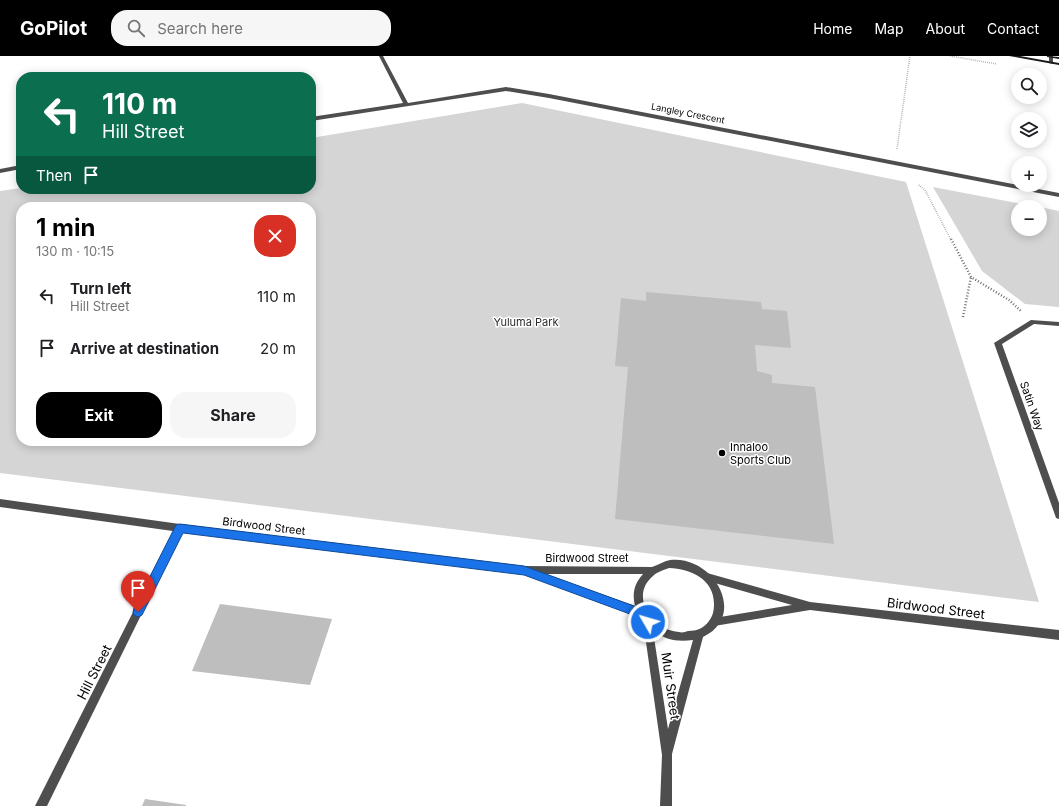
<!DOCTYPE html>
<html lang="en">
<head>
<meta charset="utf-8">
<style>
	:root { --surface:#fff; --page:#f6f6f6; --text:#202124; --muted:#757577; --accent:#000 }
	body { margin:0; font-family:Inter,sans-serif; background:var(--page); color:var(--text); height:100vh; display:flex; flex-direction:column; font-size:15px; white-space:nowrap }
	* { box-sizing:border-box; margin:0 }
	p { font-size:13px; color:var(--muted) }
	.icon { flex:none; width:22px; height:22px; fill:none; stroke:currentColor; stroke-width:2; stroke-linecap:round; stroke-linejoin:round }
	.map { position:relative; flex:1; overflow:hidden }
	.panel { position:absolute; left:16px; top:146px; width:300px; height:244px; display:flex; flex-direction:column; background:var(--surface); border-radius:16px; box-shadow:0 2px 10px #0003 }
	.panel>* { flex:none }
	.guide { position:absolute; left:16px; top:16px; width:300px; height:122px; border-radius:16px; box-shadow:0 2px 10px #0003; background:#0b6e4f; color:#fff; overflow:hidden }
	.buttons { position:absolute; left:1011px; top:12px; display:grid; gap:8px }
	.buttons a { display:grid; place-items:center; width:36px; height:36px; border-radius:50%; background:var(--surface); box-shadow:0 2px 10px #0003; font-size:20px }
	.pin { position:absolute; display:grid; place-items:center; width:34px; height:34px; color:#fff; margin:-41px -17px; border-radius:50% 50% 50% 0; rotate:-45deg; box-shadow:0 0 4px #0007 }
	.pin .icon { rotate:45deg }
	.me { position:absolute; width:44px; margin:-22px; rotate:308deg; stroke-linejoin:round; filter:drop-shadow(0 0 3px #0008) }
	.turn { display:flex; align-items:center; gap:14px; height:84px; padding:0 20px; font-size:18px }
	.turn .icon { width:52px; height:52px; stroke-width:2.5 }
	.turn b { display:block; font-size:28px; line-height:34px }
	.then { display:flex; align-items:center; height:38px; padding:0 20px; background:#0003; gap:8px; font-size:15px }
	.round { display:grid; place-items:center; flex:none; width:42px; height:42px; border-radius:16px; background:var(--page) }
	.head { display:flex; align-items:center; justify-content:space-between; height:68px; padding:0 20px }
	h1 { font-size:24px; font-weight:700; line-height:30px; color:var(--accent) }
	.cta { display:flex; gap:8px; margin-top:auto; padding:8px 20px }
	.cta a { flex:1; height:46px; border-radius:16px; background:var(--accent); color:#fff; font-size:16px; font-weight:700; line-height:46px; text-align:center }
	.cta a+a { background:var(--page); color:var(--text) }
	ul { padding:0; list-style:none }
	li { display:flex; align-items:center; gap:12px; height:52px; padding:0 20px }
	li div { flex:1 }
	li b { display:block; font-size:15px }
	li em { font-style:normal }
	header { display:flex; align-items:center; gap:24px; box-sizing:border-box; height:56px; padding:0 20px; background:var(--accent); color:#fff }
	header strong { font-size:19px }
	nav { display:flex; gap:22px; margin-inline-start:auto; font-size:14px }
	.search { width:280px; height:36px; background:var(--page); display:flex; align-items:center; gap:10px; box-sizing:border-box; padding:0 14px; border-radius:16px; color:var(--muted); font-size:15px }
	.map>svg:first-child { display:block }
	.green { fill:#d5d5d5; fill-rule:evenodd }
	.building { fill:#bebebe }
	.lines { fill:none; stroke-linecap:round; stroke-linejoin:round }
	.path-far1 { stroke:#707070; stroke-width:1.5; stroke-dasharray:0.5 1.5; stroke-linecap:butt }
	.path { stroke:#707070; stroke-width:2.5; stroke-dasharray:1 2; stroke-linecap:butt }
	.minor { fill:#4e4e4e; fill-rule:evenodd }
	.tertiary { fill:#4e4e4e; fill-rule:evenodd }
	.secondary { fill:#1b1b1b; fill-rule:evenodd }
	.route { fill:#1a73e8; stroke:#114b97 }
	.poi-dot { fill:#000; stroke:#fff; stroke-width:1.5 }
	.labels { text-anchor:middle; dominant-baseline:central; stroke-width:3; stroke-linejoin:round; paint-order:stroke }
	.far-street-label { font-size:9px; fill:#000; stroke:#fff }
	.park-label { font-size:11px; fill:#2c2c2c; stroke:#fff }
	.street-label { font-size:11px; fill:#000; stroke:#fff }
	.poi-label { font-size:11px; fill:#000; stroke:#fff; text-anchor:start }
	.near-street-label { font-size:13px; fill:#000; stroke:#fff }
</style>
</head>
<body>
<header>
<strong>GoPilot</strong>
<div class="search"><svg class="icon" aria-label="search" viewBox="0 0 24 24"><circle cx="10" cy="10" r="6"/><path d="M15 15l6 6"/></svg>Search here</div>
<nav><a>Home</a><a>Map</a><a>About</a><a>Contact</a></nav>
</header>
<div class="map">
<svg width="1059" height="750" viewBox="0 0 1059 750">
	<rect width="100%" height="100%" fill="#fff"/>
	<!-- green -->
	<g class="green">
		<path d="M522 47 906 126 1039 546 0 417V135L21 132V133H311V82ZM21 151H311V385H21Z"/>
		<polygon points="933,131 1037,151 1018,151 1018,173 1040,173 1040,151 1059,155 1059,251 1025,248 982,215"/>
	</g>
	<!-- building -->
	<g class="building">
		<polygon points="646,236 761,246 762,253 787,255 791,292 755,289 757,315 772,319 772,327 815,331 834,488 615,463 628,311 615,310 621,242 646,245"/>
		<polygon points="220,548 332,563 310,629 192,615"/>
		<polygon points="145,743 186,749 186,750 142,750"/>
	</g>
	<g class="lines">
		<!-- path-far1 -->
		<g class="path-far1">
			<polyline points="950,0 997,8"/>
			<polyline points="897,93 910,0"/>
			<polyline points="919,129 925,134 951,184"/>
		</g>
		<!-- path -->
		<g class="path">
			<polyline points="951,183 971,221 1009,244 1021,255"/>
			<polyline points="963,261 971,221"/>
		</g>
		<!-- minor -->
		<g class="minor">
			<polygon points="379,0 383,0 408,47 506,31 549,38 1059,137 1059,141 549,42 506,35 311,65 311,61 403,47"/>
			<polygon points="1049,0 1053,0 1053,8 1049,7"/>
			<polygon points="21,109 21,113 0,117 0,113"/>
			<polygon points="1031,264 1059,266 1059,270 1034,268 1002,288 1059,447 1059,463 1056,462 1055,459 994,287"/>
			<polygon points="180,468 183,469 184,472 47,750 35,750 177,469"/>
			<polygon points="707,517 810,546 1059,574 1059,584 810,554 714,570 711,569 709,566 711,563 714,562 792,549 704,524 702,521 704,518"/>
		</g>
		<!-- tertiary -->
		<path class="tertiary" d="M0 443 180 468 524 510 652 511C658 509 664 505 670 504 714 499 748 560 703 581L672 698V750H660L662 699 643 565 639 560 528 520 527 518 180 476 0 451ZM669 512C691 513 714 523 714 548 714 554 713 560 709 565 704 572 697 575 688 575 685 576 682 577 679 576 652 574 629 540 653 520 657 516 664 514 669 512ZM545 518H643C634 528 632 538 635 550ZM653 575C666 584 677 586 693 584L668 673Z"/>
		<!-- secondary -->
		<g class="secondary">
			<polygon points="1009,0 1020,0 1059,7 1059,9"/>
			<polygon points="1047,0 1059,1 1059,3 1047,1"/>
		</g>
	</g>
	<!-- route -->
	<polygon class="route" points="180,468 524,510 645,554 653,566 651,569 648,571 644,569 638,561 524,519 183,477 142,559 138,561 134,559 133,556 134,552 176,469"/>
	<!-- markers -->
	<circle class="poi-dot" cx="722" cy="397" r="4"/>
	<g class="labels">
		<!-- far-street labels -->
		<g class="far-street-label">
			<text transform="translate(688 57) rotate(11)">Langley Crescent</text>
		</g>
		<!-- park labels -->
		<g class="park-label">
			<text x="526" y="266">Yuluma Park</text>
		</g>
		<!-- street labels -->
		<g class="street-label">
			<text transform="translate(1032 350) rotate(71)">Satin Way</text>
			<text transform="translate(264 470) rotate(7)">Birdwood Street</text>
			<text x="587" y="502">Birdwood Street</text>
		</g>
		<!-- poi labels -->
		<g class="poi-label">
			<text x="730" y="391">Innaloo<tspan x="730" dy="13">Sports Club</tspan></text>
		</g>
		<!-- near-street labels -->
		<g class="near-street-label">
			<text transform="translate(936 552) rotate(7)">Birdwood Street</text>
			<text transform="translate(94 616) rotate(-63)">Hill Street</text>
			<text transform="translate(671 630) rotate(82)">Muir Street</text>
		</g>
	</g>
</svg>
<div class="buttons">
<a><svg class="icon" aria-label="search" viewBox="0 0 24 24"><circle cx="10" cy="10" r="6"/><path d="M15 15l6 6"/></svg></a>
<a><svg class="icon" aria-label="layers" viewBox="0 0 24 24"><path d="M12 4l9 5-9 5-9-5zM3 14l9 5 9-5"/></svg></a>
<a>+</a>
<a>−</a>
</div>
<div class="pin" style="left:138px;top:556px;background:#d93025"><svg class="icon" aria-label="arrive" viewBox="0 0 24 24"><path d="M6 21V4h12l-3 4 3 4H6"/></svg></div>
<svg class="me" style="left:648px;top:566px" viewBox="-20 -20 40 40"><circle r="17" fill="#1a73e8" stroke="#fff" stroke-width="3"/><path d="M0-11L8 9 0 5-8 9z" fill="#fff"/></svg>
<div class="guide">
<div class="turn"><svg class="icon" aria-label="left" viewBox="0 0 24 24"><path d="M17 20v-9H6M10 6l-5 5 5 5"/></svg><div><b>110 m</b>Hill Street</div></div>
<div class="then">Then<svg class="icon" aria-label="arrive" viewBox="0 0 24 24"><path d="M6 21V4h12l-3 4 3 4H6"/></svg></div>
</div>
<section class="panel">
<div class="head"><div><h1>1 min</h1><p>130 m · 10:15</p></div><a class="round" style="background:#d93025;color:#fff"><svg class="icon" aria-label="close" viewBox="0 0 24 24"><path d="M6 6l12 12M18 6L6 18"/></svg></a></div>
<ul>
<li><svg class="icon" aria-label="left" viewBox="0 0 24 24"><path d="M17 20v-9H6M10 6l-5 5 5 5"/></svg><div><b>Turn left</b><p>Hill Street</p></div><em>110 m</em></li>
<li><svg class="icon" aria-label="arrive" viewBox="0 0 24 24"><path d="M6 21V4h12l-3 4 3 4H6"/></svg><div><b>Arrive at destination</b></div><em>20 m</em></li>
</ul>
<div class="cta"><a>Exit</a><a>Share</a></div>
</section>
</div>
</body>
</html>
